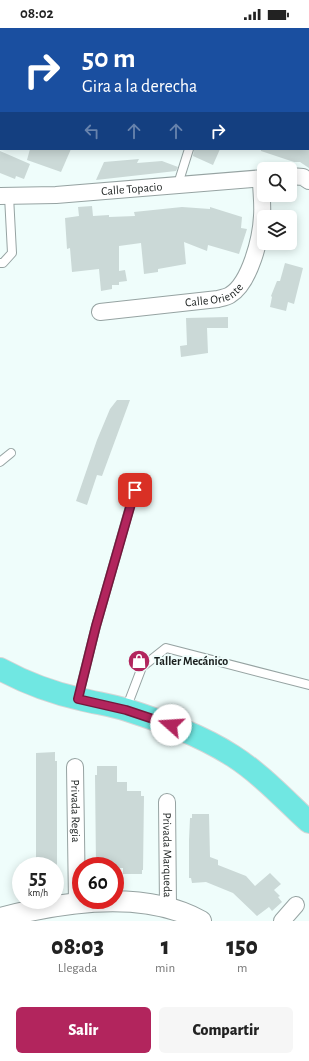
<!DOCTYPE html>
<html lang="es">
<head>
<meta charset="utf-8">
<style>
	:root { --surface:#fff; --page:#f6f6f6; --text:#222; --muted:#767676; --accent:#b2255d }
	body { margin:0; font-family:"Alegreya Sans",sans-serif; background:var(--page); color:var(--text); height:100vh; display:flex; flex-direction:column; font-size:15px; white-space:nowrap }
	* { box-sizing:border-box; margin:0 }
	p { font-size:13px; color:var(--muted) }
	.icon { flex:none; width:22px; height:22px; fill:none; stroke:currentColor; stroke-width:2; stroke-linecap:round; stroke-linejoin:round }
	.map { position:relative; height:893px; overflow:hidden }
	.side { display:flex; flex-direction:column; background:var(--surface); flex:1 }
	.side>* { flex:none }
	.banner { position:absolute; left:0px; top:0px; width:309px; height:122px; box-shadow:0 2px 10px #0003; background:#1a4fa0; color:#fff; overflow:hidden }
	.buttons { position:absolute; left:257px; top:134px; display:grid; gap:8px }
	.buttons a { display:grid; place-items:center; width:40px; height:40px; border-radius:6px; background:var(--surface); box-shadow:0 2px 10px #0003; font-size:20px }
	.speed { position:absolute; left:12px; top:829px; display:flex; gap:8px; font-size:20px; font-weight:700; text-align:center }
	.speed>* { display:grid; place-content:center; width:52px; height:52px; border-radius:50%; background:var(--surface); box-shadow:0 2px 10px #0003; line-height:1 }
	.speed small { font-size:10px; font-weight:400 }
	.speed .limit { border:6px solid #d22; background:#fff; color:#111 }
	.pin { position:absolute; display:grid; place-items:center; width:34px; height:34px; color:#fff; margin:-17px; border-radius:8px; box-shadow:0 2px 6px #0006 }
	.me { position:absolute; width:44px; margin:-22px; rotate:289deg; stroke-linejoin:round; filter:drop-shadow(0 0 3px #0008) }
	.turn { display:flex; align-items:center; gap:14px; height:84px; padding:0 16px; font-size:18px }
	.turn .icon { width:52px; height:52px; stroke-width:2.5 }
	.turn b { display:block; font-size:28px; line-height:34px }
	.lanes { display:flex; align-items:center; height:38px; padding:0 16px; background:#0003; justify-content:center; gap:20px; direction:ltr }
	.lanes .off { opacity:.35 }
	.eta { display:flex; justify-content:space-evenly; align-items:center; height:68px; text-align:center }
	.eta b { font-size:24px; font-weight:800; line-height:28px }
	.primary-button { display:flex; gap:8px; margin-top:auto; padding:8px 16px }
	.primary-button a { flex:1; height:46px; border-radius:6px; background:var(--accent); color:#fff; font-size:16px; font-weight:800; line-height:46px; text-align:center }
	.primary-button a+a { background:var(--page); color:var(--text) }
	.status { display:flex; justify-content:space-between; align-items:center; height:28px; padding:0 20px; background:var(--surface); direction:ltr }
	.status svg { height:11px; fill:currentColor }
	.map>svg:first-child { display:block }
	.building { fill:#cbd9d7 }
	.lines { fill:none; stroke-linecap:round; stroke-linejoin:round }
	.service-casing { stroke:#96a3a2; stroke-width:10 }
	.minor-casing { stroke:#96a3a2; stroke-width:18 }
	.tertiary-casing { stroke:#96a3a2; stroke-width:22 }
	.primary-casing { stroke:#d6d6d6; stroke-width:24 }
	.service { stroke:#fff; stroke-width:8 }
	.minor { stroke:#fff; stroke-width:16 }
	.tertiary { stroke:#fff; stroke-width:20 }
	.primary { stroke:#70e7e2; stroke-width:22 }
	.route-casing { stroke:#74183c; stroke-width:10 }
	.route { stroke:#b2255d; stroke-width:7 }
	.labels { text-anchor:middle; dominant-baseline:central; stroke-width:4; stroke-linejoin:round; paint-order:stroke }
	.street-label { font-size:12px; fill:#191e1d; stroke:#effdfb }
	.poi-label { font-size:12px; font-weight:bold; fill:#191e1d; stroke:#effdfb; text-anchor:start }
</style>
</head>
<body>
<div class="status"><b>08:02</b><svg viewBox="0 0 49 12"><path d="M0 12V9h3v3zM5 12V6h3v6zM10 12V3h3v9zM15 12V0h3v12zM26 1h20v11H26zM47 4h2v5h-2z"/></svg></div>
<div class="map">
<svg width="309" height="893" viewBox="0 0 309 893">
	<rect width="100%" height="100%" fill="#effdfb"/>
	<!-- building -->
	<g class="building">
		<polygon points="30,121 71,121 61,144 27,132"/>
		<polygon points="194,121 220,121 213,137 193,128"/>
		<polygon points="261,121 309,121 309,140 300,134 294,134 261,123"/>
		<polygon points="0,123 30,136 24,151 16,148 15,151 0,145"/>
		<polygon points="139,131 137,135 162,133 178,139 176,143 96,152 104,134"/>
		<polygon points="92,178 93,188 109,187 109,189 135,188 134,184 182,179 210,181 210,179 242,189 241,200 247,201 239,226 208,217 207,223 184,214 186,236 158,241 158,244 144,246 141,215 119,218 119,243 125,242 127,253 119,254 119,257 112,257 112,261 101,263 99,241 72,244 70,220 67,221 65,190 79,188 78,179"/>
		<polygon points="285,235 303,240 294,276 288,274 286,283 270,279 272,269 271,268 277,253 280,253"/>
		<polygon points="228,289 228,300 207,300 208,325 181,329 180,318 187,317 186,290"/>
		<polygon points="117,372 130,372 102,448 97,447 87,477 76,473 97,412 110,381"/>
		<polygon points="55,724 55,733 57,733 57,838 36,838 36,725"/>
		<polygon points="97,738 117,738 117,754 127,754 127,763 141,763 141,768 144,768 143,842 142,842 142,846 123,846 123,840 115,840 115,838 96,838 95,747 97,747"/>
		<polygon points="192,786 209,786 210,829 218,832 218,837 246,848 255,858 270,845 281,856 274,862 280,868 278,869 282,874 272,883 269,879 257,888 233,865 206,854 192,855 191,850 189,850 189,812 190,790 192,790"/>
	</g>
	<g class="lines">
		<!-- service casing -->
		<g class="service-casing">
			<g id="service">
				<polyline points="178,156 189,121"/>
				<polyline points="0,235 3,235 12,225 9,168"/>
				<polyline points="0,434 11,425"/>
				<polyline points="78,670 96,598 135,461"/>
				<polyline points="126,681 142,639 166,620 309,657"/>
			</g>
		</g>
		<!-- minor casing -->
		<g class="minor-casing">
			<g id="minor">
				<polyline points="38,0 42,1"/>
				<polyline points="290,148 303,149 309,153"/>
				<path id="s1" d="M0 168 56 167 264 150"/>
				<path id="s2" d="M100 284 218 271C222 270 227 269 230 267 250 255 261 210 262 188 263 176 261 163 261 150"/>
				<path id="s3" d="M75 739 77 876"/>
				<path id="s4" d="M167 774 168 879"/>
				<polyline points="282,893 296,877"/>
			</g>
		</g>
		<!-- tertiary casing -->
		<g class="tertiary-casing">
			<path id="tertiary" d="M0 890C61 874 144 861 201 893"/>
		</g>
		<!-- primary casing -->
		<g class="primary-casing">
			<path id="primary" d="M0 641C24 654 53 665 80 671 95 675 112 677 127 682 164 694 200 707 233 728 261 746 285 772 309 794"/>
		</g>
		<!-- service -->
		<use href="#service" class="service"/>
		<!-- minor -->
		<use href="#minor" class="minor"/>
		<!-- tertiary -->
		<use href="#tertiary" class="tertiary"/>
		<!-- primary -->
		<use href="#primary" class="primary"/>
	</g>
	<g class="lines">
		<!-- route casing -->
		<g class="route-casing">
			<polyline id="route" points="135,462 96,598 78,671 126,682 171,697"/>
		</g>
		<!-- route -->
		<use href="#route" class="route"/>
	</g>
	<!-- icons -->
	<defs>
		<g id="shop-disc" transform="scale(1.15)"><circle r="9.5" fill="#b2255d" stroke="#effdfb"/><path d="M-5-2.5h2.3a2.7 3.5 0 0 1 5.4 0H5L5.5 6h-11ZM-1.5-2.5h3a1.5 2.3 0 0 0-3 0Z" fill="#fff"/></g>
	</defs>
	<g fill-rule="evenodd">
		<use href="#shop-disc" x="139" y="633"/>
	</g>
	<g class="labels">
		<!-- street labels -->
		<g class="street-label">
			<text stroke="none"><textPath href="#s1" startOffset="132">Calle Topacio</textPath></text>
			<text stroke="none"><textPath href="#s2" startOffset="116">Calle Oriente</textPath></text>
			<text stroke="none"><textPath href="#s3" startOffset="44">Privada Regia</textPath></text>
			<text stroke="none"><textPath href="#s4" startOffset="53">Privada Marqueda</textPath></text>
		</g>
		<!-- poi labels -->
		<g class="poi-label">
			<text x="154" y="633">Taller Mecánico</text>
		</g>
	</g>
</svg>
<div class="buttons">
<a><svg class="icon" aria-label="search" viewBox="0 0 24 24"><circle cx="10" cy="10" r="6"/><path d="M15 15l6 6"/></svg></a>
<a><svg class="icon" aria-label="layers" viewBox="0 0 24 24"><path d="M12 4l9 5-9 5-9-5zM3 14l9 5 9-5"/></svg></a>
</div>
<div class="speed"><div>55<small>km/h</small></div><div class="limit">60</div></div>
<div class="pin" style="left:135px;top:462px;background:#d93025"><svg class="icon" aria-label="arrive" viewBox="0 0 24 24"><path d="M6 21V4h12l-3 4 3 4H6"/></svg></div>
<svg class="me" style="left:171px;top:697px" viewBox="-20 -20 40 40"><circle r="19" fill="#fff"/><path d="M0-13L10 11 0 6-10 11z" fill="#b2255d"/></svg>
<div class="banner">
<div class="turn"><svg class="icon" aria-label="right" viewBox="0 0 24 24"><path d="M7 20v-9h11M14 6l5 5-5 5"/></svg><div><b>50 m</b>Gira a la derecha</div></div>
<div class="lanes"><svg class="icon off" aria-label="left" viewBox="0 0 24 24"><path d="M17 20v-9H6M10 6l-5 5 5 5"/></svg><svg class="icon off" aria-label="ahead" viewBox="0 0 24 24"><path d="M12 20V5M6 11l6-6 6 6"/></svg><svg class="icon off" aria-label="ahead" viewBox="0 0 24 24"><path d="M12 20V5M6 11l6-6 6 6"/></svg><svg class="icon" aria-label="right" viewBox="0 0 24 24"><path d="M7 20v-9h11M14 6l5 5-5 5"/></svg></div>
</div>
</div>
<section class="side">
<div class="eta">
<div><b>08:03</b><p>Llegada</p></div>
<div><b>1</b><p>min</p></div>
<div><b>150</b><p>m</p></div>
</div>
<div class="primary-button"><a>Salir</a><a>Compartir</a></div>
</section>
</body>
</html>
